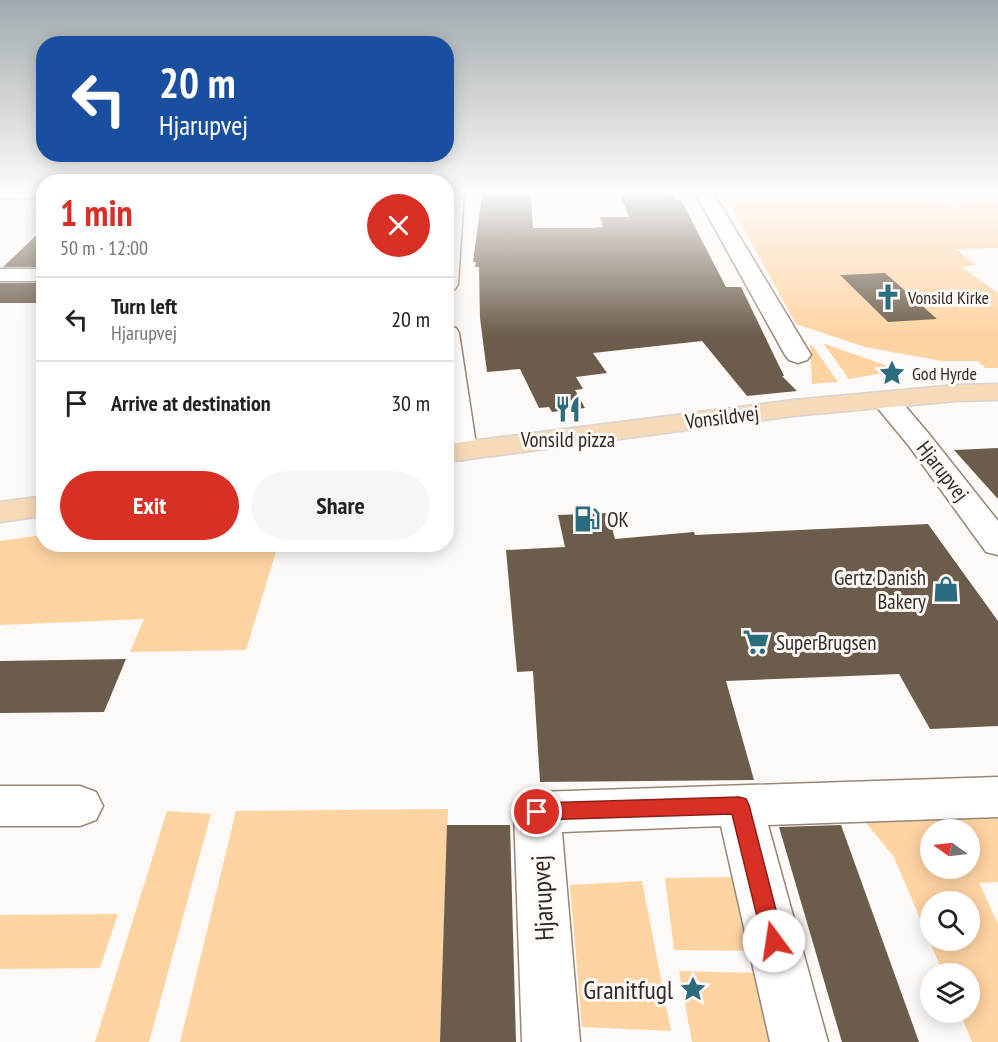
<!DOCTYPE html>
<html lang="en">
<head>
<meta charset="utf-8">
<style>
	:root { --surface:#fff; --page:#f6f6f6; --text:#202124; --muted:#757577; --line:#e0e0e0; --accent:#d93025 }
	body { margin:0; font-family:"PT Sans Narrow",sans-serif; background:var(--page); color:var(--text); height:100vh; display:flex; flex-direction:column; font-size:22px; white-space:nowrap }
	* { box-sizing:border-box; margin:0 }
	p { font-size:20px; color:var(--muted) }
	.icon { flex:none; width:33px; height:33px; fill:none; stroke:currentColor; stroke-width:2; stroke-linecap:round; stroke-linejoin:round }
	.map { position:relative; flex:1; overflow:hidden }
	.side { position:absolute; left:36px; top:174px; width:418px; height:378px; display:flex; flex-direction:column; background:var(--surface); border-radius:24px; box-shadow:0 3px 15px #0003 }
	.side>* { flex:none }
	.guide { position:absolute; left:36px; top:36px; width:418px; height:126px; border-radius:24px; box-shadow:0 3px 15px #0003; background:#1a4fa0; color:#fff; overflow:hidden }
	.needle { width:39px; rotate:284deg }
	.controls { position:absolute; left:920px; top:819px; display:grid; gap:12px }
	.controls a { display:grid; place-items:center; width:60px; height:60px; border-radius:50%; background:var(--surface); box-shadow:0 3px 15px #0003; font-size:30px }
	.pin { position:absolute; display:grid; place-items:center; width:51px; height:51px; color:#fff; margin:-26px; border:3px solid #fff; border-radius:50%; box-shadow:0 2px 6px #0007 }
	.me { position:absolute; width:66px; margin:-33px; rotate:346deg; stroke-linejoin:round; filter:drop-shadow(0 0 4px #0008) }
	.turn { display:flex; align-items:center; gap:21px; height:126px; padding:0 24px; font-size:27px }
	.turn .icon { width:78px; height:78px; stroke-width:2.5 }
	.turn b { display:block; font-size:42px; line-height:51px }
	.round { display:grid; place-items:center; flex:none; width:63px; height:63px; border-radius:32px; background:var(--page) }
	.summary { display:flex; align-items:center; justify-content:space-between; height:102px; padding:0 24px }
	h1 { font-size:36px; font-weight:600; line-height:45px; color:var(--accent) }
	.cta { display:flex; gap:12px; margin-top:auto; padding:12px 24px }
	.cta a { flex:1; height:69px; border-radius:36px; background:var(--accent); color:#fff; font-size:24px; font-weight:600; line-height:69px; text-align:center }
	.cta a+a { background:var(--page); color:var(--text) }
	ul { padding:0; list-style:none }
	li { display:flex; align-items:center; gap:18px; height:84px; padding:0 24px; border-top:2px solid var(--line) }
	li div { flex:1 }
	li b { display:block; font-size:22px }
	li em { font-style:normal }
	.map>svg:first-child { display:block }
	.green { fill:#fed3a2; fill-rule:evenodd }
	.building { fill:#6b5c4b }
	.lines { fill:none; stroke-linecap:round; stroke-linejoin:round }
	.minor-casing { stroke:#978675; stroke-width:3 }
	.major-casing { stroke:#d6d5d3; stroke-width:3 }
	.minor { fill:#fff; fill-rule:evenodd }
	.major { fill:#f6d9b6; fill-rule:evenodd }
	.route { fill:#d93025; stroke:#8d1f18; stroke-width:1.5 }
	.labels { text-anchor:middle; dominant-baseline:central; stroke-width:6; stroke-linejoin:round; paint-order:stroke }
	.far-poi-label { font-size:18px; fill:#322b24; stroke:#fdf9f6; text-anchor:start }
	.street-label { font-size:21px; fill:#322b24; stroke:#fdf9f6 }
	.poi-label { font-size:21px; fill:#322b24; stroke:#fdf9f6; text-anchor:start }
	.near-street-label { font-size:26px; fill:#322b24; stroke:#fdf9f6 }
	.near-poi-label { font-size:26px; fill:#322b24; stroke:#fdf9f6; text-anchor:end }
</style>
</head>
<body>
<div class="map">
<svg width="998" height="1042" viewBox="0 0 998 1042">
	<rect width="100%" height="100%" fill="#fdf9f6"/>
	<!-- green -->
	<g class="green">
		<polygon points="723,191 924,191 931,199 961,202 953,192 998,196 998,248 956,249 976,265 962,267 998,293 998,368 986,368 977,361 942,361 865,347 796,324"/>
		<polygon points="824,344 825,344 899,370 849,379"/>
		<polygon points="810,345 812,345 838,382 812,384"/>
		<polygon points="43,535 44,544 278,545 246,650 130,652 144,619 0,625 0,541"/>
		<path d="M998 808V882L979 883 998 924V1042H972L960 1013 969 1012V974L943 973 894 857 858 813ZM930 830H969V868H930ZM930 902H969V940H930Z"/>
		<polygon points="448,809 440,1042 180,1042 236,811"/>
		<polygon points="167,811 211,814 149,1042 95,1042"/>
		<polygon points="742,877 756,951 674,950 665,878"/>
		<polygon points="642,881 671,1031 582,1027 570,885"/>
		<polygon points="118,914 100,968 0,969 0,915"/>
		<polygon points="679,971 759,973 774,1042 692,1042"/>
	</g>
	<!-- building -->
	<g class="building">
		<polygon points="663,191 664,194 672,194 675,200 681,200 726,287 741,287 784,376 782,376 797,391 747,396 702,341 593,353 607,373 576,377 583,389 575,390 585,408 552,412 549,407 539,408 520,369 487,372 480,318 479,267 475,267 476,262 473,262 482,195 531,196 533,228 593,228 603,227 600,217 629,217 619,192"/>
		<polygon points="44,228 44,267 3,267"/>
		<polygon points="885,273 937,319 888,322 840,275"/>
		<rect x="0" y="283" width="44" height="20"/>
		<polygon points="998,448 998,499 954,450"/>
		<polygon points="608,513 615,539 694,532 695,535 928,524 998,621 998,726 930,729 899,674 726,681 754,780 540,782 533,671 517,672 506,550 565,547 558,515"/>
		<polygon points="126,659 104,712 0,713 0,661"/>
		<polygon points="447,825 510,825 516,1042 440,1042"/>
		<polygon points="841,825 919,1042 842,1042 779,827"/>
	</g>
	<g class="lines">
		<!-- minor casing -->
		<g class="minor-casing">
			<g id="minor">
				<rect x="0" y="191" width="44" height="7"/>
				<polygon points="447,191 464,191 458,284 455,289 447,291"/>
				<polygon points="694,191 712,191 811,355 807,360 798,363 789,360 785,355"/>
				<rect x="0" y="269" width="44" height="12"/>
				<polygon points="447,326 456,328 459,333 477,451 473,457 462,460 451,457 447,451"/>
				<polygon points="885,392 895,394 929,434 998,521 998,555 986,552 909,446 871,400 875,394"/>
				<polygon points="998,777 998,817 768,825 828,1042 770,1042 721,826 562,832 580,1042 522,1042 514,812 520,798 537,792"/>
				<polygon points="0,786 80,786 96,792 103,806 96,820 80,826 0,826"/>
			</g>
		</g>
		<!-- major casing -->
		<g class="major-casing">
			<g id="major">
				<polygon points="998,384 998,400 956,401 793,416 447,462 447,444 793,400 956,385"/>
				<polygon points="44,496 44,516 0,522 0,502"/>
			</g>
		</g>
		<!-- minor -->
		<use href="#minor" class="minor"/>
		<!-- major -->
		<use href="#major" class="major"/>
	</g>
	<!-- sky -->
	<linearGradient id="sky" x2="0" y2="1"><stop stop-color="#a0aaae"/><stop offset="0.57" stop-color="#fefcfb"/><stop offset="1" stop-color="#fefcfb" stop-opacity="0"/></linearGradient>
	<rect width="998" height="337" fill="url(#sky)"/>
	<!-- route -->
	<polygon class="route" points="739,797 746,799 749,805 784,941 781,948 774,951 766,948 763,941 732,814 537,820 530,818 527,812 530,806 537,803"/>
	<!-- icons -->
	<defs>
		<g id="church-bare" transform="scale(2.07)"><path d="M-1.2-6h2.4v3.5h3.3v2.4h-3.3V6h-2.4V-.1h-3.3v-2.4h3.3Z" fill="#2b6c7f" stroke="#fdf9f6" stroke-width="2.5" paint-order="stroke"/></g>
		<g id="sight-bare" transform="scale(2.07)"><path d="M0-6L1.8-2.2L6-1.7L2.9 1.2L3.7 5.4L0 3.3L-3.7 5.4L-2.9 1.2L-6-1.7L-1.8-2.2Z" fill="#2b6c7f" stroke="#fdf9f6" stroke-width="2.5" paint-order="stroke"/></g>
		<g id="restaurant-bare" transform="scale(2.07)"><path d="M-5-6h1v4h1v-4h1v4h1v-4h1v5L-1.5 .5V6h-2V.5L-5-1ZM5-6V6H3V1.5H1.5Q1.5-4 5-6Z" fill="#2b6c7f" stroke="#fdf9f6" stroke-width="2.5" paint-order="stroke"/></g>
		<g id="fuel-bare" transform="scale(2.07)"><path d="M-5.5-6h7V0h2V4h1.3V-2.5L3-4.5l.8-.8L6-3V5H2.5V1h-1V6h-7ZM-4.2-4.7v3.2H.2V-4.7Z" fill="#2b6c7f" stroke="#fdf9f6" stroke-width="2.5" paint-order="stroke"/></g>
		<g id="shop-bare" transform="scale(2.07)"><path d="M-5-2.5h2.3a2.7 3.5 0 0 1 5.4 0H5L5.5 6h-11ZM-1.5-2.5h3a1.5 2.3 0 0 0-3 0Z" fill="#2b6c7f" stroke="#fdf9f6" stroke-width="2.5" paint-order="stroke"/></g>
		<g id="supermarket-bare" transform="scale(2.07)"><path d="M-6-5.5h2.5l.6 2H6L4.5 2H-2.5L-4.4-4H-6ZM-1.5 3.2a1.3 1.3 0 1 0 .1 0ZM3 3.2a1.3 1.3 0 1 0 .1 0Z" fill="#2b6c7f" stroke="#fdf9f6" stroke-width="2.5" paint-order="stroke"/></g>
	</defs>
	<g fill-rule="evenodd">
		<use href="#church-bare" x="888" y="297"/>
		<use href="#sight-bare" x="892" y="373"/>
		<use href="#restaurant-bare" x="568" y="409"/>
		<use href="#fuel-bare" x="587" y="519"/>
		<use href="#shop-bare" x="946" y="589"/>
		<use href="#supermarket-bare" x="756" y="642"/>
		<use href="#sight-bare" x="693" y="989"/>
	</g>
	<g class="labels">
		<!-- far-poi labels -->
		<g class="far-poi-label">
			<text x="908" y="297">Vonsild Kirke</text>
			<text x="912" y="373">God Hyrde</text>
		</g>
		<!-- street labels -->
		<g class="street-label">
			<text transform="translate(722 417) rotate(-7)">Vonsildvej</text>
			<text transform="translate(943 471) rotate(52)">Hjarupvej</text>
		</g>
		<!-- poi labels -->
		<g class="poi-label">
			<text x="568" y="439" text-anchor="middle">Vonsild pizza</text>
			<text x="607" y="519">OK</text>
			<text x="926" y="577" text-anchor="end">Gertz Danish<tspan x="926" dy="24">Bakery</tspan></text>
			<text x="776" y="642">SuperBrugsen</text>
		</g>
		<!-- near-street labels -->
		<g class="near-street-label">
			<text transform="translate(542 898) rotate(-93)">Hjarupvej</text>
		</g>
		<!-- near-poi labels -->
		<g class="near-poi-label">
			<text x="673" y="989">Granitfugl</text>
		</g>
	</g>
</svg>
<div class="controls">
<a><svg class="needle" viewBox="-14 -14 28 28"><path d="M0-13l5 13h-10z" fill="#e53935"/><path d="M0 13l5-13h-10z" fill="#757577"/></svg></a>
<a><svg class="icon" aria-label="search" viewBox="0 0 24 24"><circle cx="10" cy="10" r="6"/><path d="M15 15l6 6"/></svg></a>
<a><svg class="icon" aria-label="layers" viewBox="0 0 24 24"><path d="M12 4l9 5-9 5-9-5zM3 14l9 5 9-5"/></svg></a>
</div>
<div class="pin" style="left:537px;top:812px;background:#d93025"><svg class="icon" aria-label="arrive" viewBox="0 0 24 24"><path d="M6 21V4h12l-3 4 3 4H6"/></svg></div>
<svg class="me" style="left:774px;top:941px" viewBox="-20 -20 40 40"><circle r="19" fill="#fff"/><path d="M0-13L10 11 0 6-10 11z" fill="#d93025"/></svg>
<div class="guide">
<div class="turn"><svg class="icon" aria-label="left" viewBox="0 0 24 24"><path d="M17 20v-9H6M10 6l-5 5 5 5"/></svg><div><b>20 m</b>Hjarupvej</div></div>
</div>
<section class="side">
<div class="summary"><div><h1>1 min</h1><p>50 m · 12:00</p></div><a class="round" style="background:#d93025;color:#fff"><svg class="icon" aria-label="close" viewBox="0 0 24 24"><path d="M6 6l12 12M18 6L6 18"/></svg></a></div>
<ul>
<li><svg class="icon" aria-label="left" viewBox="0 0 24 24"><path d="M17 20v-9H6M10 6l-5 5 5 5"/></svg><div><b>Turn left</b><p>Hjarupvej</p></div><em>20 m</em></li>
<li><svg class="icon" aria-label="arrive" viewBox="0 0 24 24"><path d="M6 21V4h12l-3 4 3 4H6"/></svg><div><b>Arrive at destination</b></div><em>30 m</em></li>
</ul>
<div class="cta"><a>Exit</a><a>Share</a></div>
</section>
</div>
</body>
</html>
